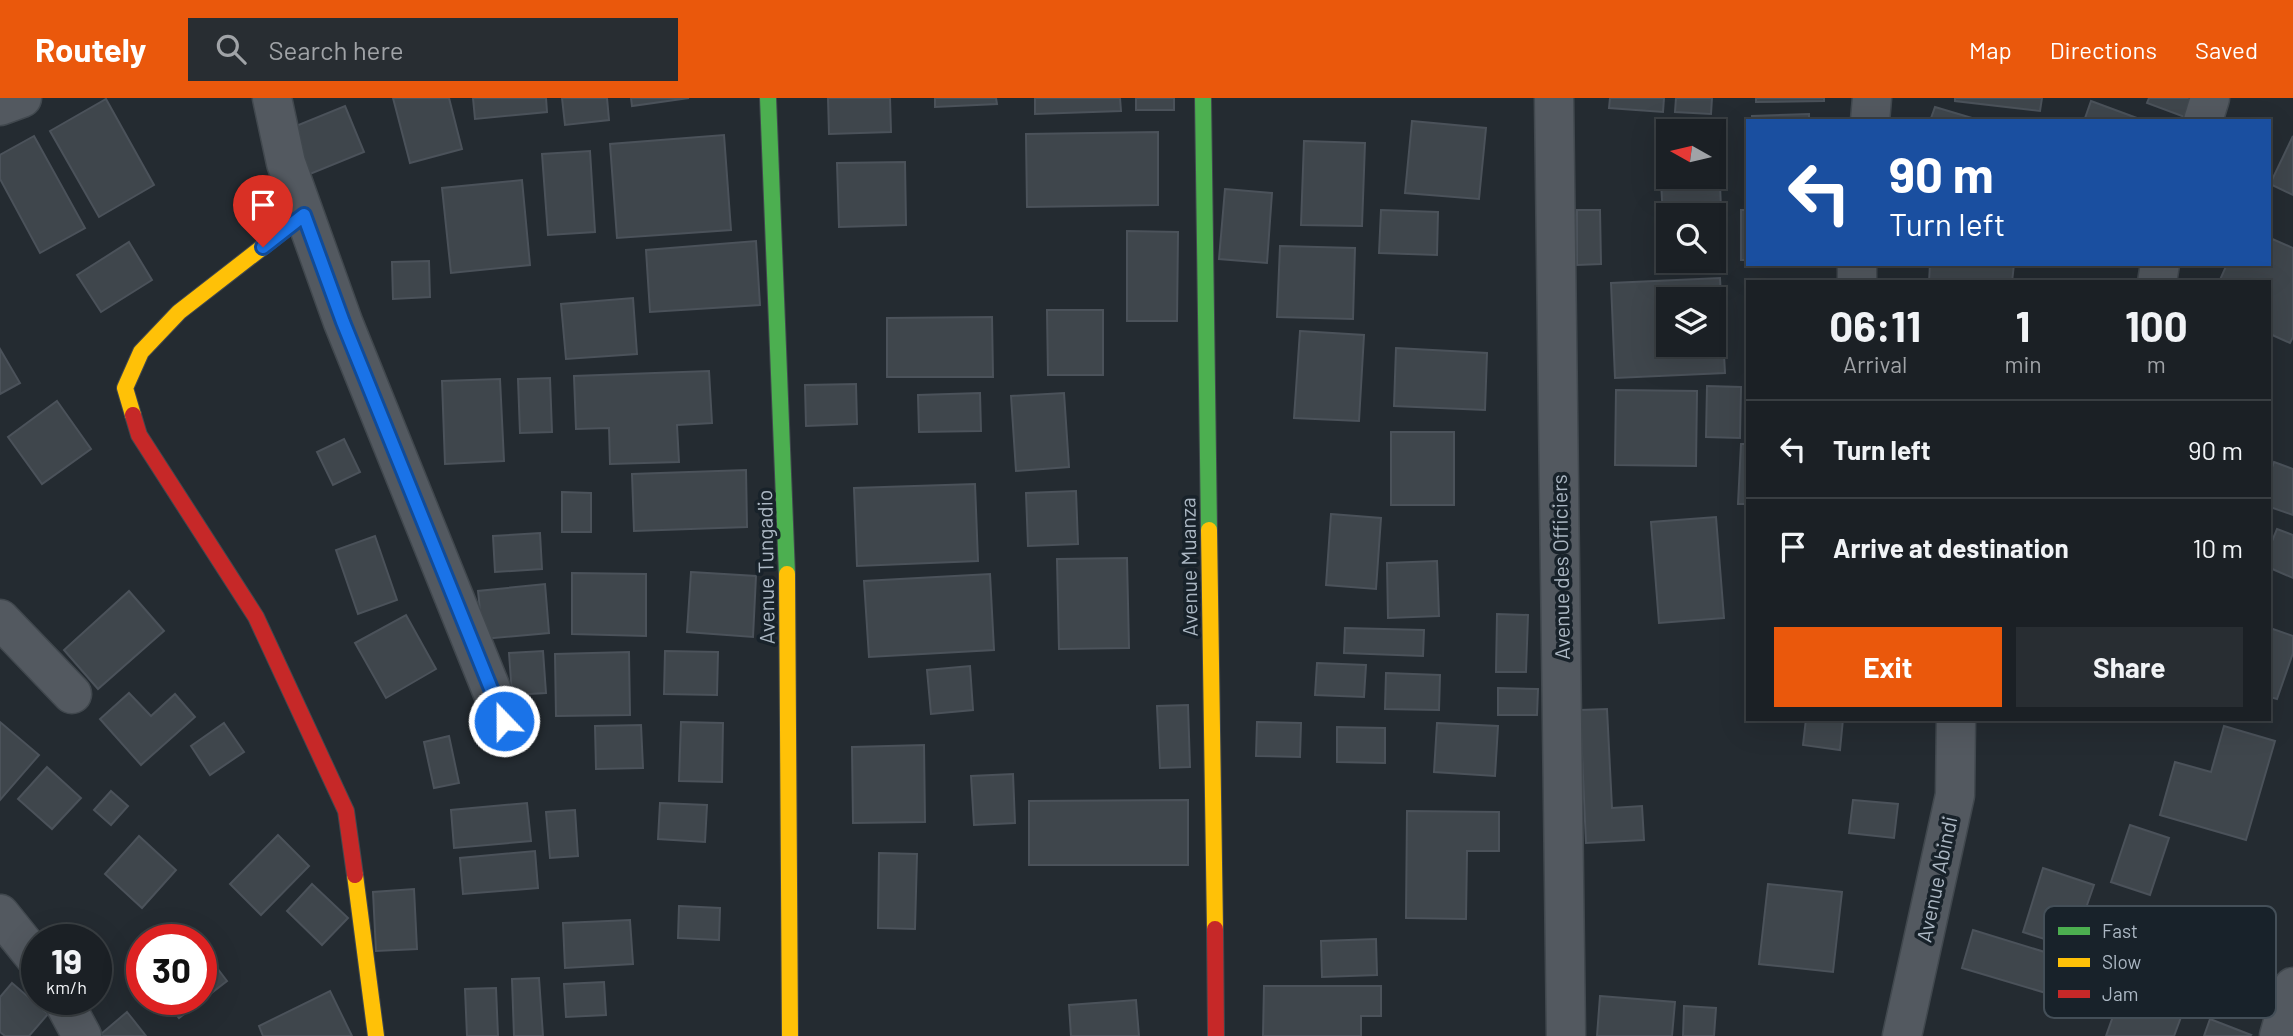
<!DOCTYPE html>
<html lang="en">
<head>
<meta charset="utf-8">
<style>
	:root { --surface:#1b2025; --page:#282d32; --text:#f1f3f6; --muted:#a0a3a7; --line:#393e42; --accent:#ea580c }
	body { margin:0; font-family:Barlow,sans-serif; background:var(--page); color:var(--text); height:100vh; display:flex; flex-direction:column; font-size:26px; white-space:nowrap }
	* { box-sizing:border-box; margin:0 }
	p { font-size:23px; color:var(--muted) }
	.icon { flex:none; width:38px; height:38px; fill:none; stroke:currentColor; stroke-width:2; stroke-linecap:round; stroke-linejoin:round }
	.map { position:relative; flex:1; overflow:hidden }
	.side { position:absolute; left:1746px; top:182px; width:525px; height:441px; display:flex; flex-direction:column; background:var(--surface); border-radius:0px; box-shadow:0 7px 28px #0002,0 0 0 2px var(--line) }
	.side>* { flex:none }
	.banner { position:absolute; left:1746px; top:21px; width:525px; height:147px; border-radius:0px; box-shadow:0 7px 28px #0002,0 0 0 2px var(--line); background:#1a4fa0; color:#fff; overflow:hidden }
	.needle { width:46px; rotate:278deg }
	.controls { position:absolute; left:1656px; top:21px; display:grid; gap:14px }
	.controls a { display:grid; place-items:center; width:70px; height:70px; border-radius:0px; background:var(--surface); box-shadow:0 7px 28px #0002,0 0 0 2px var(--line); font-size:35px }
	.speed { position:absolute; left:21px; top:826px; display:flex; gap:14px; font-size:35px; font-weight:700; text-align:center }
	.speed>* { display:grid; place-content:center; width:91px; height:91px; border-radius:50%; background:var(--surface); box-shadow:0 7px 28px #0002,0 0 0 2px var(--line); line-height:1 }
	.speed small { font-size:18px; font-weight:400 }
	.speed .limit { border:10px solid #d22; background:#fff; color:#111 }
	.pin { position:absolute; display:grid; place-items:center; width:60px; height:60px; color:#fff; margin:-72px -30px; border-radius:50% 50% 50% 0; rotate:-45deg; box-shadow:0 0 7px #0007 }
	.pin .icon { rotate:45deg }
	.me { position:absolute; width:77px; margin:-38px; rotate:338deg; stroke-linejoin:round; filter:drop-shadow(0 0 5px #0008) }
	.turn { display:flex; align-items:center; gap:24px; height:147px; padding:0 28px; font-size:32px }
	.turn .icon { width:91px; height:91px; stroke-width:2.5 }
	.turn b { display:block; font-size:49px; line-height:60px }
	.eta { display:flex; justify-content:space-evenly; align-items:center; height:119px; text-align:center }
	.eta b { font-size:42px; font-weight:700; line-height:49px }
	.button { display:flex; gap:14px; margin-top:auto; padding:14px 28px }
	.button a { flex:1; height:80px; border-radius:0px; background:var(--accent); color:#fff; font-size:28px; font-weight:700; line-height:80px; text-align:center }
	.button a+a { background:var(--page); color:var(--text) }
	ul { padding:0; list-style:none }
	li { display:flex; align-items:center; gap:21px; height:98px; padding:0 28px; border-top:2px solid var(--line) }
	li div { flex:1 }
	li b { display:block; font-size:26px }
	li em { font-style:normal }
	header { display:flex; align-items:center; gap:42px; box-sizing:border-box; height:98px; padding:0 35px; background:var(--accent); color:#fff }
	header strong { font-size:33px }
	nav { display:flex; gap:38px; margin-inline-start:auto; font-size:24px }
	.search { width:490px; height:63px; background:var(--page); display:flex; align-items:center; gap:18px; box-sizing:border-box; padding:0 24px; border-radius:0px; color:var(--muted); font-size:26px }
	.map>svg:first-child { display:block }
	.building { fill:#3f464c; stroke:#4b525a; stroke-width:2; fill-rule:evenodd }
	.lines { fill:none; stroke-linecap:round; stroke-linejoin:round }
	.street-casing { stroke:#41484e; stroke-width:41 }
	.fast-casing { stroke:#41484e; stroke-width:18 }
	.slow-casing { stroke:#41484e; stroke-width:18 }
	.jam-casing { stroke:#41484e; stroke-width:18 }
	.street { stroke:#535960; stroke-width:38 }
	.fast { stroke:#4caf50; stroke-width:16 }
	.slow { stroke:#ffc107; stroke-width:16 }
	.jam { stroke:#c62828; stroke-width:16 }
	.route-casing { stroke:#114b97; stroke-width:18 }
	.route { stroke:#1a73e8; stroke-width:12 }
	.labels { text-anchor:middle; dominant-baseline:central; stroke-width:7; stroke-linejoin:round; paint-order:stroke }
	.street-label { font-size:21px; fill:#acb8c4; stroke:#18222a }
	.key { fill:#18222a; stroke:#444f58; stroke-width:2 }
	.key-label { font-size:19px; fill:#acb8c4 }
</style>
</head>
<body>
<header>
<strong>Routely</strong>
<div class="search"><svg class="icon" aria-label="search" viewBox="0 0 24 24"><circle cx="10" cy="10" r="6"/><path d="M15 15l6 6"/></svg>Search here</div>
<nav><a>Map</a><a>Directions</a><a>Saved</a></nav>
</header>
<div class="map">
<svg width="2293" height="938" viewBox="0 0 2293 938">
	<rect width="100%" height="100%" fill="#242b31"/>
	<!-- building -->
	<g class="building">
		<polygon points="393,0 449,0 462,51 410,65"/>
		<polygon points="473,0 546,0 547,14 475,21"/>
		<polygon points="562,0 607,0 609,22 565,27"/>
		<polygon points="631,0 689,0 632,8"/>
		<polygon points="828,0 890,0 891,34 829,36"/>
		<polygon points="935,0 996,0 997,6 935,9"/>
		<polygon points="1035,0 1120,0 1121,13 1035,16"/>
		<rect x="1136" y="0" width="38" height="12"/>
		<polygon points="1610,0 1664,0 1663,14 1609,10"/>
		<polygon points="1676,0 1712,0 1711,16 1675,14"/>
		<polygon points="1756,0 1824,0 1824,3 1756,4"/>
		<polygon points="1955,0 2042,0 2040,13 1955,3"/>
		<polygon points="2149,0 2198,0 2190,21 2147,5"/>
		<polygon points="106,1 154,87 99,119 50,33"/>
		<polygon points="2091,3 2145,23 2084,23"/>
		<polygon points="345,8 364,54 310,76 291,30"/>
		<polygon points="1935,9 1982,23 1930,23"/>
		<polygon points="1809,16 1809,23 1752,23 1752,18"/>
		<polygon points="1412,23 1486,30 1479,101 1405,95"/>
		<polygon points="1158,34 1158,107 1027,109 1026,36"/>
		<polygon points="724,37 731,132 617,140 610,46"/>
		<polygon points="34,38 85,130 40,155 0,81 0,57"/>
		<polygon points="2293,38 2293,97 2270,86"/>
		<polygon points="1304,43 1365,45 1362,128 1301,127"/>
		<polygon points="590,53 595,134 548,137 542,56"/>
		<polygon points="1719,62 1722,135 1713,135 1713,117 1668,117 1668,137 1664,138 1660,65 1668,65 1668,79 1713,79 1713,63"/>
		<polygon points="905,64 906,127 839,129 837,65"/>
		<polygon points="522,82 530,167 451,175 442,90"/>
		<polygon points="1225,91 1272,95 1267,165 1219,161"/>
		<polygon points="1381,112 1438,114 1437,157 1379,155"/>
		<polygon points="1577,112 1600,112 1601,166 1577,167"/>
		<rect x="1741" y="112" width="7" height="50"/>
		<polygon points="1127,133 1178,134 1177,223 1127,223"/>
		<polygon points="2270,140 2293,150 2293,239 2290,245 2270,236 2270,184 2219,184 2227,166 2270,166"/>
		<polygon points="756,143 760,207 650,214 646,152"/>
		<polygon points="129,144 152,182 101,214 77,177"/>
		<polygon points="1280,148 1355,150 1353,221 1277,219"/>
		<polygon points="429,163 430,199 393,201 392,164"/>
		<polygon points="1930,166 2014,166 2012,184 1929,184"/>
		<path d="M1720 180 1725 275 1615 280 1611 185ZM1668 201H1713V247H1668Z"/>
		<polygon points="633,200 637,256 566,261 561,206"/>
		<polygon points="1047,212 1103,212 1103,277 1048,277"/>
		<polygon points="992,219 993,279 887,279 887,220"/>
		<polygon points="1300,233 1364,237 1359,323 1294,320"/>
		<polygon points="1396,250 1487,255 1485,312 1394,308"/>
		<polygon points="0,251 20,285 0,296"/>
		<polygon points="709,273 712,325 677,327 679,364 610,366 609,330 576,331 574,278"/>
		<polygon points="550,280 552,334 520,335 518,281"/>
		<polygon points="500,281 504,363 445,366 442,283"/>
		<polygon points="856,286 857,326 806,328 805,287"/>
		<polygon points="1707,288 1741,289 1740,340 1706,339"/>
		<polygon points="1616,292 1697,293 1696,368 1615,367"/>
		<polygon points="980,295 981,333 919,334 918,297"/>
		<polygon points="1064,295 1069,369 1016,373 1011,298"/>
		<polygon points="57,303 91,351 42,386 8,339"/>
		<rect x="1391" y="334" width="63" height="73"/>
		<polygon points="344,341 360,374 333,387 317,354"/>
		<polygon points="1741,346 1748,346 1748,406 1738,406"/>
		<polygon points="2274,364 2293,371 2293,417 2270,409 2270,375"/>
		<polygon points="746,372 747,429 634,433 632,376"/>
		<polygon points="975,386 978,463 857,468 854,390"/>
		<polygon points="1076,393 1078,446 1028,448 1026,395"/>
		<polygon points="562,394 591,395 591,434 562,434"/>
		<polygon points="1331,416 1381,420 1376,491 1326,487"/>
		<polygon points="1716,419 1724,520 1659,525 1651,424"/>
		<polygon points="2277,431 2293,437 2293,480 2270,470 2270,448"/>
		<polygon points="540,435 542,471 495,474 493,438"/>
		<polygon points="375,438 397,502 358,516 336,452"/>
		<polygon points="1127,460 1129,550 1059,551 1057,461"/>
		<polygon points="1437,463 1439,518 1388,520 1387,465"/>
		<polygon points="691,474 756,478 753,539 687,534"/>
		<polygon points="572,475 646,476 646,538 572,536"/>
		<polygon points="990,476 994,552 869,559 864,483"/>
		<polygon points="545,486 549,535 483,541 478,493"/>
		<polygon points="129,493 164,533 98,591 64,552"/>
		<polygon points="1497,516 1528,517 1526,574 1496,574"/>
		<polygon points="406,517 436,571 386,600 355,545"/>
		<polygon points="1345,530 1424,532 1423,558 1344,555"/>
		<polygon points="2270,530 2293,538 2293,555 2277,601 2270,599"/>
		<polygon points="543,553 546,595 512,597 509,555"/>
		<polygon points="665,553 718,554 717,597 664,596"/>
		<polygon points="629,554 630,617 556,618 555,556"/>
		<polygon points="1317,565 1366,567 1364,599 1315,597"/>
		<polygon points="970,568 973,612 931,616 927,572"/>
		<polygon points="1386,575 1440,577 1439,612 1385,611"/>
		<polygon points="1498,590 1538,591 1537,617 1498,617"/>
		<polygon points="129,595 151,618 175,596 195,619 141,667 100,621"/>
		<polygon points="1188,607 1190,669 1160,670 1157,608"/>
		<polygon points="1607,611 1612,710 1642,708 1644,742 1586,745 1580,612"/>
		<polygon points="1806,621 1843,621 1840,652 1803,647"/>
		<polygon points="0,624 39,657 0,702"/>
		<polygon points="681,624 723,625 722,684 679,683"/>
		<polygon points="1257,624 1301,625 1300,659 1256,658"/>
		<polygon points="224,625 244,654 210,677 191,648"/>
		<polygon points="1437,625 1498,628 1495,678 1434,674"/>
		<polygon points="641,627 643,670 596,671 595,628"/>
		<polygon points="2224,628 2275,643 2246,742 2160,717 2175,664 2211,674"/>
		<polygon points="1337,629 1385,630 1385,665 1337,664"/>
		<polygon points="449,638 459,685 434,690 424,644"/>
		<polygon points="924,647 925,724 853,725 852,649"/>
		<polygon points="47,669 81,700 52,731 18,701"/>
		<polygon points="1013,676 1015,725 974,727 971,678"/>
		<polygon points="111,693 128,708 111,727 94,712"/>
		<polygon points="1188,702 1188,767 1029,767 1029,703"/>
		<polygon points="1853,702 1898,706 1894,740 1849,735"/>
		<polygon points="527,705 531,743 454,750 451,712"/>
		<polygon points="660,705 707,707 705,744 658,741"/>
		<polygon points="575,712 578,758 550,760 546,714"/>
		<polygon points="1407,713 1499,714 1499,753 1467,753 1466,821 1406,820"/>
		<polygon points="2130,727 2169,740 2150,797 2111,784"/>
		<polygon points="278,737 309,768 261,817 230,786"/>
		<polygon points="139,738 176,772 142,810 105,776"/>
		<polygon points="535,753 538,790 463,796 460,760"/>
		<polygon points="879,755 917,756 915,831 878,830"/>
		<polygon points="2043,770 2094,787 2072,850 2023,834"/>
		<polygon points="312,786 348,820 322,847 287,813"/>
		<polygon points="1768,786 1842,794 1833,874 1759,866"/>
		<polygon points="414,791 417,851 376,853 373,794"/>
		<polygon points="679,808 720,810 719,842 678,840"/>
		<polygon points="630,822 633,866 565,870 563,825"/>
		<polygon points="187,831 196,842 173,842"/>
		<polygon points="1973,832 2087,867 2076,904 1962,870"/>
		<polygon points="1376,841 1377,877 1322,879 1321,843"/>
		<polygon points="201,849 227,883 179,920 164,901 201,901"/>
		<polygon points="539,880 543,938 514,938 512,881"/>
		<polygon points="604,884 606,917 566,919 564,886"/>
		<polygon points="12,885 48,916 29,938 5,938 0,934 0,899"/>
		<polygon points="1264,888 1381,888 1381,918 1361,918 1361,938 1263,938"/>
		<polygon points="496,890 498,938 467,938 465,891"/>
		<polygon points="2123,890 2184,911 2174,938 2106,938"/>
		<polygon points="330,893 352,938 263,938 259,928"/>
		<polygon points="1600,898 1675,904 1672,938 1597,938"/>
		<polygon points="1136,902 1139,938 1071,938 1069,907"/>
		<polygon points="1684,908 1716,910 1714,938 1683,938"/>
		<polygon points="127,914 146,938 103,938 101,936"/>
		<polygon points="2210,921 2251,937 2250,938 2204,938"/>
	</g>
	<g class="lines">
		<!-- street casing -->
		<g class="street-casing">
			<g id="street">
				<polyline points="272,0 286,65 343,224 504,623"/>
				<polyline points="1554,0 1566,938"/>
				<polyline points="0,8 22,0"/>
				<polyline points="1870,23 1872,0"/>
				<polyline points="2203,23 2210,0"/>
				<polyline points="1857,184 1857,166"/>
				<polyline points="2157,184 2160,166"/>
				<polyline points="0,521 72,596"/>
				<polyline points="0,816 37,862"/>
				<polyline points="62,901 82,938"/>
				<polyline points="1902,938 1955,697 1956,621"/>
				<polyline points="2279,938 2293,889"/>
			</g>
		</g>
		<!-- fast casing -->
		<g class="fast-casing">
			<g id="fast">
				<polyline points="768,0 787,476"/>
				<polyline points="1203,0 1209,432"/>
			</g>
		</g>
		<!-- slow casing -->
		<g class="slow-casing">
			<g id="slow">
				<polyline points="133,317 125,290 141,254 179,214 304,117"/>
				<polyline points="1209,432 1215,831"/>
				<polyline points="787,476 790,938"/>
				<polyline points="355,777 376,938"/>
			</g>
		</g>
		<!-- jam casing -->
		<g class="jam-casing">
			<g id="jam">
				<polyline points="133,317 139,337 256,519 346,713 355,777"/>
				<polyline points="1215,831 1216,938"/>
			</g>
		</g>
		<!-- street -->
		<use href="#street" class="street"/>
		<!-- fast -->
		<use href="#fast" class="fast"/>
		<!-- slow -->
		<use href="#slow" class="slow"/>
		<!-- jam -->
		<use href="#jam" class="jam"/>
	</g>
	<g class="lines">
		<!-- route casing -->
		<g class="route-casing">
			<polyline id="route" points="263,149 304,117 343,224 504,623"/>
		</g>
		<!-- route -->
		<use href="#route" class="route"/>
	</g>
	<g class="labels">
		<!-- street labels -->
		<g class="street-label">
			<text transform="translate(765 469) rotate(-91)">Avenue Tungadio</text>
			<text transform="translate(1188 469) rotate(-91)">Avenue Muanza</text>
			<text transform="translate(1560 469) rotate(-91)">Avenue des Officiers</text>
			<text transform="translate(1936 781) rotate(-78)">Avenue Abindi</text>
		</g>
	</g>
	<!-- legend -->
	<rect x="2044" y="808" width="232" height="112" rx="10" class="key"/>
	<rect x="2058" y="829" width="32" height="8" fill="#4caf50"/>
	<rect x="2058" y="860" width="32" height="9" fill="#ffc107"/>
	<rect x="2058" y="892" width="32" height="8" fill="#c62828"/>
	<g class="key-label">
		<text x="2102" y="840">Fast</text>
		<text x="2102" y="871">Slow</text>
		<text x="2102" y="903">Jam</text>
	</g>
</svg>
<div class="controls">
<a><svg class="needle" viewBox="-14 -14 28 28"><path d="M0-13l5 13h-10z" fill="#e53935"/><path d="M0 13l5-13h-10z" fill="#a0a3a7"/></svg></a>
<a><svg class="icon" aria-label="search" viewBox="0 0 24 24"><circle cx="10" cy="10" r="6"/><path d="M15 15l6 6"/></svg></a>
<a><svg class="icon" aria-label="layers" viewBox="0 0 24 24"><path d="M12 4l9 5-9 5-9-5zM3 14l9 5 9-5"/></svg></a>
</div>
<div class="speed"><div>19<small>km/h</small></div><div class="limit">30</div></div>
<div class="pin" style="left:263px;top:149px;background:#d93025"><svg class="icon" aria-label="arrive" viewBox="0 0 24 24"><path d="M6 21V4h12l-3 4 3 4H6"/></svg></div>
<svg class="me" style="left:504px;top:623px" viewBox="-20 -20 40 40"><circle r="17" fill="#1a73e8" stroke="#fff" stroke-width="3"/><path d="M0-11L8 9 0 5-8 9z" fill="#fff"/></svg>
<div class="banner">
<div class="turn"><svg class="icon" aria-label="left" viewBox="0 0 24 24"><path d="M17 20v-9H6M10 6l-5 5 5 5"/></svg><div><b>90 m</b>Turn left</div></div>
</div>
<section class="side">
<div class="eta">
<div><b>06:11</b><p>Arrival</p></div>
<div><b>1</b><p>min</p></div>
<div><b>100</b><p>m</p></div>
</div>
<ul>
<li><svg class="icon" aria-label="left" viewBox="0 0 24 24"><path d="M17 20v-9H6M10 6l-5 5 5 5"/></svg><div><b>Turn left</b></div><em>90 m</em></li>
<li><svg class="icon" aria-label="arrive" viewBox="0 0 24 24"><path d="M6 21V4h12l-3 4 3 4H6"/></svg><div><b>Arrive at destination</b></div><em>10 m</em></li>
</ul>
<div class="button"><a>Exit</a><a>Share</a></div>
</section>
</div>
</body>
</html>
